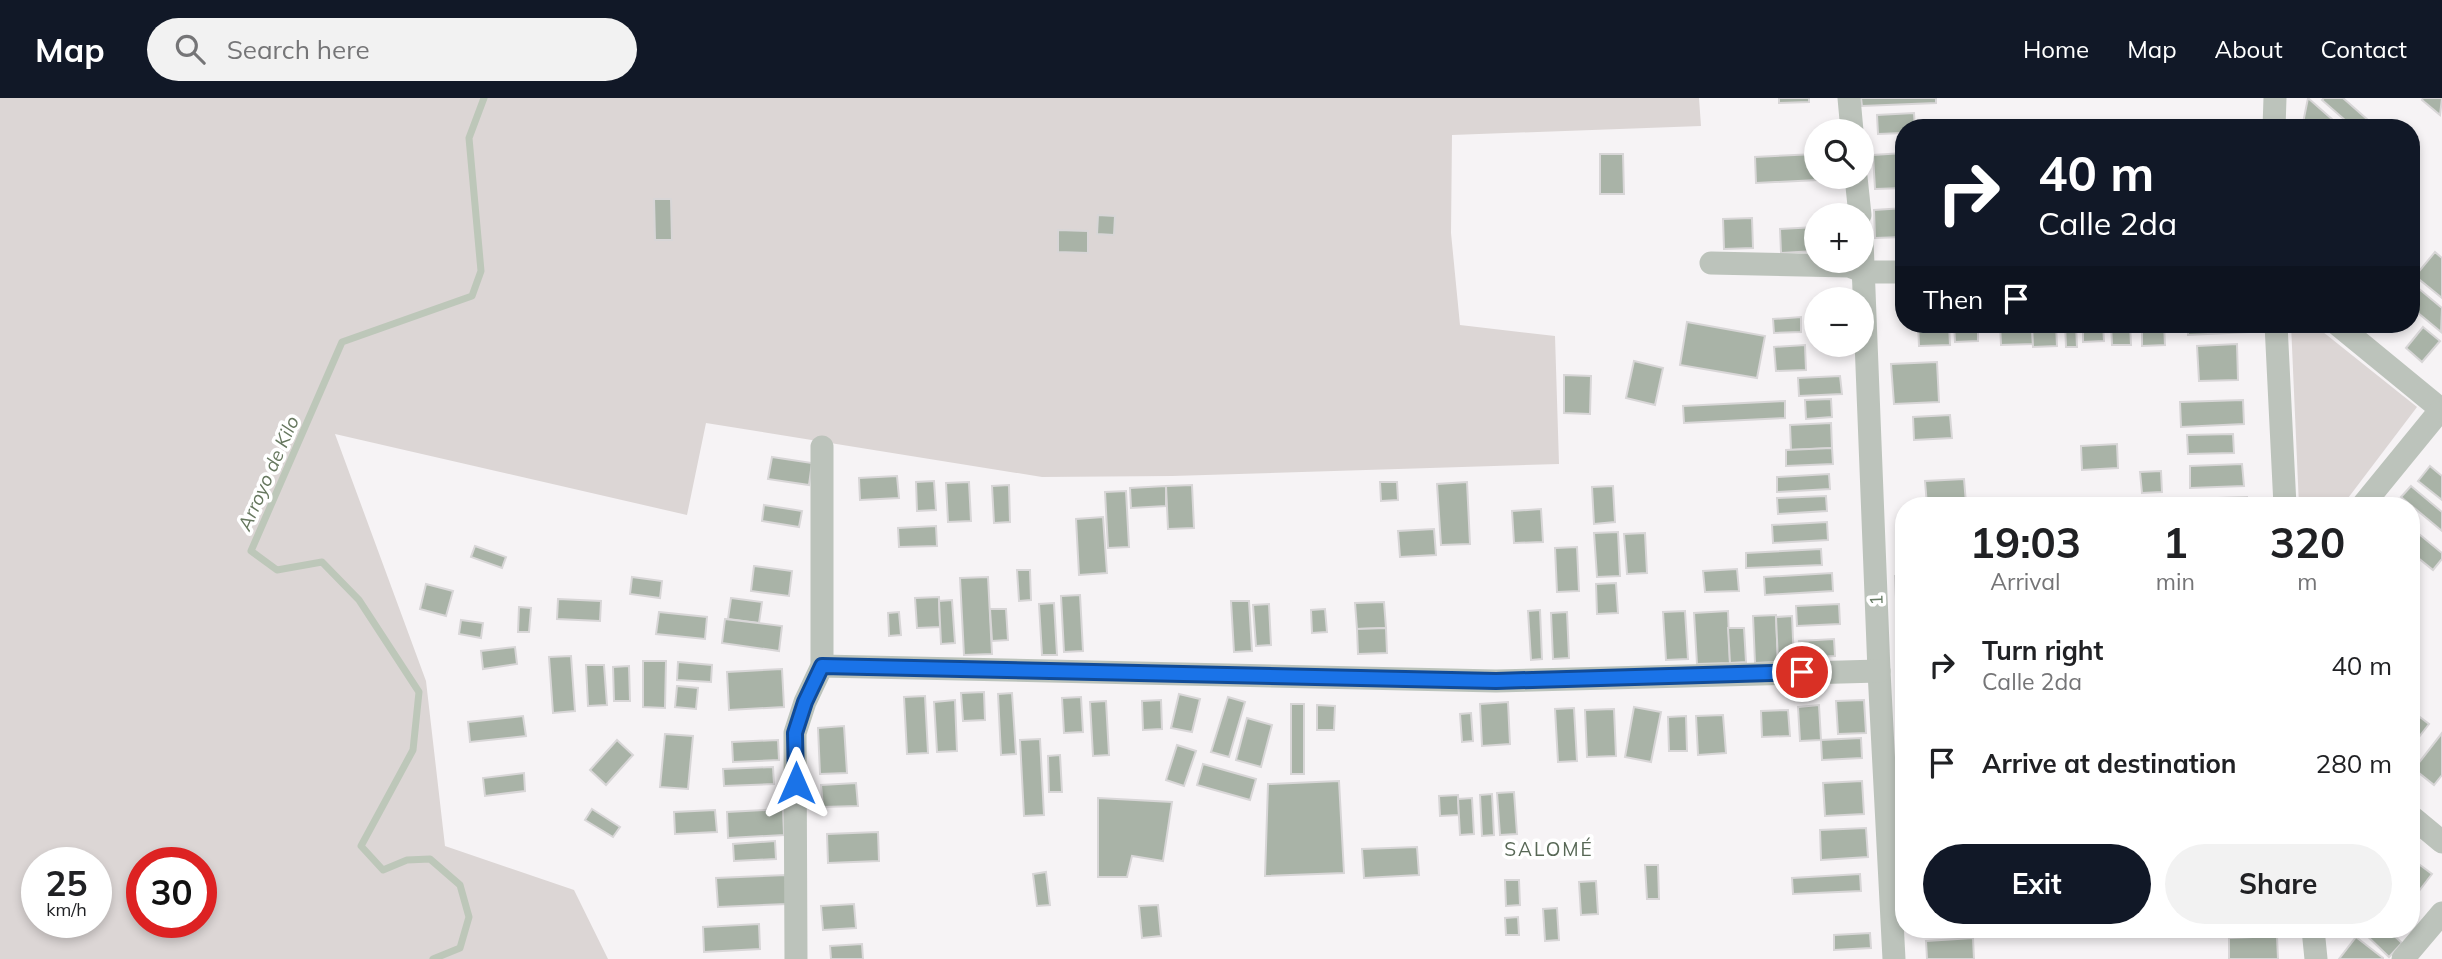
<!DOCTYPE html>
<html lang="en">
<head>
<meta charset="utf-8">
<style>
	:root { --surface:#fff; --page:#f2f2f2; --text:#202124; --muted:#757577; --accent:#111827 }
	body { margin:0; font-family:Mulish,sans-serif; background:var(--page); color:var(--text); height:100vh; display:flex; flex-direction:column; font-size:26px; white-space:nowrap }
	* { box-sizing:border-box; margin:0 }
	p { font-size:23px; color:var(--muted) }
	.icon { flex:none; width:38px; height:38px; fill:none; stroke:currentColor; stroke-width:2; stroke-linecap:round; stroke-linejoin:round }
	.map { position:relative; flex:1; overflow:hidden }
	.details { position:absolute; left:1895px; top:399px; width:525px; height:441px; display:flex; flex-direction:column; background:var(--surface); border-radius:28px; box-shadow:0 4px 10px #0003 }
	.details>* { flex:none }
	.top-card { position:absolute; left:1895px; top:21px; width:525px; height:214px; border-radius:28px; box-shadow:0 4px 10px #0003; background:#111827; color:#fff; overflow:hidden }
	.fabs { position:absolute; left:1804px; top:21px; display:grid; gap:14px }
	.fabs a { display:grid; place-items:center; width:70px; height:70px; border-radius:50%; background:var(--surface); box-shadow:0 4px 10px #0003; font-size:35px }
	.speed { position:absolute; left:21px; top:749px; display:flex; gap:14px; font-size:35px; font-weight:700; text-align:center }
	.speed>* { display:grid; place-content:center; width:91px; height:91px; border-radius:50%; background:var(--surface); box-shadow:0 4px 10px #0003; line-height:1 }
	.speed small { font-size:18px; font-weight:400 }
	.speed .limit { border:10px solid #d22; background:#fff; color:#111 }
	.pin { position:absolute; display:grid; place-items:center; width:60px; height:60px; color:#fff; margin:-30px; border:4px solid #fff; border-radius:50%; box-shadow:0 2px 7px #0007 }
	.me { position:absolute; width:77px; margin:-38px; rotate:0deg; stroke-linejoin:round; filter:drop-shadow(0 0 5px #0008) }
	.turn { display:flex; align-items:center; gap:24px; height:147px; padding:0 28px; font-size:32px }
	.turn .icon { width:91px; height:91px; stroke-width:2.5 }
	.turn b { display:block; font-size:49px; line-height:60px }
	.then { display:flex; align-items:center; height:66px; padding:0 28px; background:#0003; gap:14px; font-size:26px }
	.eta { display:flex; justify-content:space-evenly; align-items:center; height:119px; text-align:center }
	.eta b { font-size:42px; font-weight:700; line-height:49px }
	.action { display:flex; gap:14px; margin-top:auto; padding:14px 28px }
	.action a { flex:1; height:80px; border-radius:42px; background:var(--accent); color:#fff; font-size:28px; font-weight:700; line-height:80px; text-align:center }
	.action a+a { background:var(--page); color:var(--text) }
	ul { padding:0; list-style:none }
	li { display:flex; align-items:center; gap:21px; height:98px; padding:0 28px }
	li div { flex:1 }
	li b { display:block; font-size:26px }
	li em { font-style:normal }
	header { display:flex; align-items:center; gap:42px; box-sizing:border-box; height:98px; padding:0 35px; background:var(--accent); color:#fff }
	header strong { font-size:33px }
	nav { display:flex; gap:38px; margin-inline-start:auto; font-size:24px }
	.search { width:490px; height:63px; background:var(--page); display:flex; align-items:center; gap:18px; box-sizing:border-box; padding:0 24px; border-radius:38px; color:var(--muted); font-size:26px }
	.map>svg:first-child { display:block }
	.green { fill:#dcd6d5; fill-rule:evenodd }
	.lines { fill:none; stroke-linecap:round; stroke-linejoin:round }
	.stream { stroke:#bdc7b9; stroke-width:7 }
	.building { fill:#a9b3a7; stroke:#d8d6d7; stroke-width:2 }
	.minor { stroke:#bcc3bb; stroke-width:23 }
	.route-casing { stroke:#114b97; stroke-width:18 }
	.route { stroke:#1a73e8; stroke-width:12 }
	.labels { text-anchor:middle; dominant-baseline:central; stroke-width:7; stroke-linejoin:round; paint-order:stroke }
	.street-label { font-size:18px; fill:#667b64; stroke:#fff }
	.water-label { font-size:19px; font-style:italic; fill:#66775e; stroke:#fff }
	.neighbourhood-label { font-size:19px; letter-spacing:2px; fill:#576755; stroke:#fff }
</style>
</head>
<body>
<header>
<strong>Map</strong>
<div class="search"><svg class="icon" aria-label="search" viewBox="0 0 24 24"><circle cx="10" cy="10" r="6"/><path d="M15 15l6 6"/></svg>Search here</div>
<nav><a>Home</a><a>Map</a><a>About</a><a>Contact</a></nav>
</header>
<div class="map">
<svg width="2442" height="861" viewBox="0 0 2442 861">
	<rect width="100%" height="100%" fill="#f6f3f5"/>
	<!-- green -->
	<g class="green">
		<path d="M0 0H1699L1701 28 1452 37 1451 135 1460 227 1555 238 1559 366 1172 378 1042 379 706 325 687 417 335 336 426 583 445 748 574 792 608 861H0ZM37 765H96V824H37ZM142 765H201V824H142Z"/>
		<polygon points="2291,226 2313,226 2417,309 2342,408 2299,408"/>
	</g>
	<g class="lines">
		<!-- stream -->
		<polyline class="stream" points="433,861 460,850 469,819 460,787 430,761 407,762 383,772 361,748 413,652 419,594 359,502 322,464 277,472 251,453 342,244 472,198 481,173 469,40 484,0"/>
	</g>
	<!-- building -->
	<g class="building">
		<polygon points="1779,0 1809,0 1809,4 1779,5"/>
		<polygon points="1861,0 1936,0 1936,5 1862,8"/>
		<polygon points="2308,0 2342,30 2302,30"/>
		<polygon points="2324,0 2343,0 2377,30 2354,30 2322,2"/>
		<polygon points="2423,0 2442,0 2440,17 2422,2"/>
		<polygon points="1914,15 1915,30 1904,30 1904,35 1878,36 1877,17"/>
		<polygon points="1903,55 1904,90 1875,91 1873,57"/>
		<polygon points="1600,56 1623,56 1624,96 1600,96"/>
		<polygon points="1816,56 1816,79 1838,79 1838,81 1756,85 1755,59"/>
		<polygon points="654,101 671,101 672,142 655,142"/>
		<polygon points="1904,110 1904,139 1875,140 1874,112"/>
		<polygon points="1098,117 1115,118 1114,137 1097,136"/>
		<polygon points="1752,120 1753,150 1724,151 1723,121"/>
		<polygon points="1816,129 1816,153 1781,155 1780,131"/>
		<polygon points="1058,132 1088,133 1088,155 1058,154"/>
		<polygon points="2435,154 2442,160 2442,200 2415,178"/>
		<polygon points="2412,185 2442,210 2441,234 2412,210"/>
		<polygon points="1801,219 1801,234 1774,235 1773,221"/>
		<polygon points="1687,224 1765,238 1757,280 1680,267"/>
		<polygon points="1918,226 1949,226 1950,247 1919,248"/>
		<polygon points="1954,226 1978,226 1978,243 1955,244"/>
		<polygon points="2000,226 2032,226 2033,246 2001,247"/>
		<polygon points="2032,226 2056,226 2057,248 2033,249"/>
		<polygon points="2065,226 2076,226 2077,249 2066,249"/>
		<polygon points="2083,226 2103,226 2104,243 2083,244"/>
		<polygon points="2111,226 2130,226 2131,247 2112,247"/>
		<polygon points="2142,226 2164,226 2165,247 2142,248"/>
		<polygon points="2188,226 2247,226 2248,234 2188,237"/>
		<polygon points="2423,229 2440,243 2422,264 2406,250"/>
		<polygon points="2237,246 2238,282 2199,283 2197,248"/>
		<polygon points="1805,247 1806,272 1776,273 1774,249"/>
		<polygon points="1634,263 1663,270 1655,307 1626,300"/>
		<polygon points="1937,264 1939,304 1894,306 1891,266"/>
		<polygon points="1564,277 1591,278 1590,316 1564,315"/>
		<polygon points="1840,278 1842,296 1799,298 1798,280"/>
		<polygon points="1831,301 1832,319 1806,321 1805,302"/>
		<polygon points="2243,302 2244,326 2181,329 2180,304"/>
		<polygon points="1785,303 1785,320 1684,325 1683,308"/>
		<polygon points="1950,317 1952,340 1914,342 1913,319"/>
		<polygon points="1831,325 1832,350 1791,352 1790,327"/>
		<polygon points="2233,336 2234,355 2188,356 2187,337"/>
		<polygon points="2117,346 2118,370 2082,372 2081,348"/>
		<polygon points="1832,350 1833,366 1786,368 1786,352"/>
		<polygon points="772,359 812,365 809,387 768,381"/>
		<polygon points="2242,366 2244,388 2190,390 2190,368"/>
		<polygon points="2430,368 2442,378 2442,402 2418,383"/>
		<polygon points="2161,373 2162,394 2142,395 2140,374"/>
		<polygon points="1829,376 1830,391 1777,394 1777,379"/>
		<polygon points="897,378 899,400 860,402 859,380"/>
		<polygon points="1964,381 1966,405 1927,407 1925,383"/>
		<polygon points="934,383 936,412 917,413 916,384"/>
		<polygon points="969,384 971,423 948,424 946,385"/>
		<polygon points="1380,384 1397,384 1398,402 1381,403"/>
		<polygon points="1467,384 1470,446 1441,447 1437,386"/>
		<polygon points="1009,387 1010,424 994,425 992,388"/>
		<polygon points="1192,387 1194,430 1168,431 1166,388"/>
		<polygon points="1166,388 1166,408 1131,410 1130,390"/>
		<polygon points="1613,388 1615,424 1594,426 1592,389"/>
		<polygon points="2411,388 2442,414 2442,433 2401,399"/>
		<polygon points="1126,393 1129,449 1108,450 1105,394"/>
		<polygon points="1826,398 1827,413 1778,416 1777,400"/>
		<polygon points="2247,399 2247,408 2189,408 2188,401"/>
		<polygon points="764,407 802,413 799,429 762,423"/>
		<polygon points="1541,411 1543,444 1514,445 1512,413"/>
		<polygon points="1103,419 1107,475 1079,477 1076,421"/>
		<polygon points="1827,424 1828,442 1773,445 1772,427"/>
		<polygon points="936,428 937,448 899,449 898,430"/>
		<polygon points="1434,431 1436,457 1400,459 1398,433"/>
		<polygon points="1618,434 1620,478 1597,479 1594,435"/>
		<polygon points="1645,435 1647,475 1627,476 1624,436"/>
		<polygon points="2419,436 2442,455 2442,461 2433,472 2412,455 2412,445"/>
		<polygon points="475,448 506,459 502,470 471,459"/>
		<polygon points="1577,449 1579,493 1557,494 1555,450"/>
		<polygon points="1821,451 1822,467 1746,470 1746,455"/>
		<polygon points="754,468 792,473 789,498 751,493"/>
		<polygon points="1737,471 1739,493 1705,494 1703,473"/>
		<polygon points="1017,472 1030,472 1031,502 1019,503"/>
		<polygon points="1832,475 1833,493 1765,497 1764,479"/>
		<polygon points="1895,478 1904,478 1904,500 1896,501"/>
		<polygon points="632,479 662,483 660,500 630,496"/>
		<polygon points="988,479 992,556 964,557 960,480"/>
		<polygon points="1616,485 1618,515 1597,516 1596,486"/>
		<polygon points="426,486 453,493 446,518 420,511"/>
		<polygon points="1080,497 1083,553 1064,554 1061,498"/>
		<polygon points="939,499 940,529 917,530 915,500"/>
		<polygon points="731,500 762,504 759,525 728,521"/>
		<polygon points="558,501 601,503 600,523 557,521"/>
		<polygon points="952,502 955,545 941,546 939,503"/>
		<polygon points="1231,503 1249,503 1252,553 1234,554"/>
		<polygon points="1384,504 1386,530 1357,531 1355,505"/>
		<polygon points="1054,505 1057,557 1042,557 1039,506"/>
		<polygon points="1269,506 1271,547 1256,548 1253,507"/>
		<polygon points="1839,506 1840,526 1797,528 1796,508"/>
		<polygon points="519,509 531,510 529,534 518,534"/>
		<polygon points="990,511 1006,511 1008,542 992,543"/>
		<polygon points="1325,511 1327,534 1312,535 1311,512"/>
		<polygon points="1540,512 1542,561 1531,562 1528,513"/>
		<polygon points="1685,513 1688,561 1666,562 1663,514"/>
		<polygon points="1728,513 1730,565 1697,566 1694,515"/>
		<polygon points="659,514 707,519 705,541 656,536"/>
		<polygon points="899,514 901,537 889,538 888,515"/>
		<polygon points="1567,514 1569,560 1553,561 1551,515"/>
		<polygon points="1776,517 1778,564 1755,565 1753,518"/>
		<polygon points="1792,518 1794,563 1778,564 1776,519"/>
		<polygon points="725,521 782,528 779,553 722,545"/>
		<polygon points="461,522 483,525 481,540 459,536"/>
		<polygon points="1386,530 1387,555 1358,556 1357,531"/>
		<polygon points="1728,530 1744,530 1746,564 1730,565"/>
		<polygon points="1834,541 1835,558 1800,560 1799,543"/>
		<polygon points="515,549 517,566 483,571 481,553"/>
		<polygon points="571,558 575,613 553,615 549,559"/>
		<polygon points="643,563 666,563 665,610 643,609"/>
		<polygon points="678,564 712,567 711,584 677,582"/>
		<polygon points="586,567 604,567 607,607 588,608"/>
		<polygon points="629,568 630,603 614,603 613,569"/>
		<polygon points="782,571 784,609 729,612 727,574"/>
		<polygon points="677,588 698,590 696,611 675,609"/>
		<polygon points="984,594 985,622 963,623 961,595"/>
		<polygon points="1012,595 1016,656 1001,657 998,596"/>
		<polygon points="1179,596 1200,601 1192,634 1171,630"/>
		<polygon points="925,598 928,655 907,656 904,599"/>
		<polygon points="1081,599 1083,634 1064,635 1062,600"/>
		<polygon points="1228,599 1245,604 1229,659 1211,654"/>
		<polygon points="955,602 957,653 937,654 934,604"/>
		<polygon points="1161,602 1162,631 1143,632 1142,603"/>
		<polygon points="1864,602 1866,635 1838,636 1836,603"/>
		<polygon points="1106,603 1109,657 1093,658 1090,604"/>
		<polygon points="1508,604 1510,646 1482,648 1480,606"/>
		<rect x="1291" y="606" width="13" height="70"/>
		<polygon points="1317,607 1335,608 1334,632 1317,632"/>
		<polygon points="1819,607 1821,642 1800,643 1798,609"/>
		<polygon points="1634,609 1661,614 1651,664 1625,659"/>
		<polygon points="1574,610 1577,663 1558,664 1555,611"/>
		<polygon points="1614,611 1616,658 1587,659 1585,612"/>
		<polygon points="1788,612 1790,638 1762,639 1761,613"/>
		<polygon points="2412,613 2429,626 2412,648"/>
		<polygon points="1471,615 1473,643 1462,644 1460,616"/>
		<polygon points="1723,617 1726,655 1698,657 1696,618"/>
		<polygon points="523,618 526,638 470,644 468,624"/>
		<polygon points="1686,618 1687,653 1669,653 1668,619"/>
		<polygon points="1247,620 1272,627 1261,669 1236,662"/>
		<polygon points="844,628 847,675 820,676 818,630"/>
		<polygon points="2442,635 2442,677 2434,687 2414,671"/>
		<polygon points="665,636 693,638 688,691 660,689"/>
		<polygon points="1861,640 1862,660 1822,662 1821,642"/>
		<polygon points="1040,641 1044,717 1024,718 1020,642"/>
		<polygon points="617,642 633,657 606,687 590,672"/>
		<polygon points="778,642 779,662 733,664 732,644"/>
		<polygon points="1177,647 1196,653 1184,688 1166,682"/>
		<polygon points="1060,657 1062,694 1049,694 1048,658"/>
		<polygon points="1203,666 1256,681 1250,702 1197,687"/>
		<polygon points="773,669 774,686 724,688 723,671"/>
		<polygon points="524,675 525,693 485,698 483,680"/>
		<polygon points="1339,683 1344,775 1265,778 1268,686"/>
		<polygon points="1862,683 1864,716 1825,718 1823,685"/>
		<polygon points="856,685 858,708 823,709 821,687"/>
		<polygon points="1514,694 1517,736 1500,737 1497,695"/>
		<polygon points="1492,696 1494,737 1482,738 1480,697"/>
		<polygon points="1458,697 1459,717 1440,718 1439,698"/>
		<polygon points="1098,700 1172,704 1163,763 1132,758 1127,779 1098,779"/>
		<polygon points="1472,700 1474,736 1460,737 1458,701"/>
		<polygon points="592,711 620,729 613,739 585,722"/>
		<polygon points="783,711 784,737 728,740 727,714"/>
		<polygon points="715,712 717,734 675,736 674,714"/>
		<polygon points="1866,730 1868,759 1821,762 1820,732"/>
		<polygon points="878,734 879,763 828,765 827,736"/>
		<polygon points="775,743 776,761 734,763 733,746"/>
		<polygon points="1417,749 1419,777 1364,780 1362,751"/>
		<polygon points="2412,761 2432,776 2412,802"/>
		<polygon points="1645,767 1658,767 1659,801 1647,801"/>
		<polygon points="1046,774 1050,807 1037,808 1033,776"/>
		<polygon points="1860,776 1861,793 1793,796 1792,780"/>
		<polygon points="786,777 787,806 718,809 716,780"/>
		<polygon points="1505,782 1519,782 1520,807 1506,808"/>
		<polygon points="1596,783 1598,816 1581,817 1579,784"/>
		<polygon points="854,806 856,830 823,832 821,808"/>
		<polygon points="1158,807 1161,838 1142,840 1139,808"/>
		<polygon points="1557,810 1559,842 1545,843 1543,811"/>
		<polygon points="1518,819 1519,837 1506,837 1505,820"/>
		<polygon points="759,826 760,851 704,854 703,829"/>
		<polygon points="2387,831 2402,845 2389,859 2361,832"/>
		<polygon points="1870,835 1871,850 1834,852 1834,837"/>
		<polygon points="2277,838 2278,861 2229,861 2229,840"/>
		<polygon points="2356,839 2383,860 2383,861 2339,861"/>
		<polygon points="1973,840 1974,861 1927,861 1926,843"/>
		<polygon points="862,846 863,861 831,861 830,848"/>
	</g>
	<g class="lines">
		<!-- minor -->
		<g class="minor">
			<polyline points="1849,0 1852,33"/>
			<polyline points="2274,30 2275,0"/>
			<polyline points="1856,79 1860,117"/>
			<polyline points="1862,142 1879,573 1894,861"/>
			<polyline points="1711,165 1849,168 1865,174 1904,174"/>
			<polyline points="2276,226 2285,408"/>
			<polyline points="2337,226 2442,312"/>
			<polyline points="2362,408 2442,310"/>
			<polyline points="822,568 1496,583 1879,573"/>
			<polyline points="2412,719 2442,744"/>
			<polyline points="2313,831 2316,861"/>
			<polyline points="796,861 795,635 805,604 822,568 822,349"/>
			<polyline points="2403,861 2442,815"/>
		</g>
	</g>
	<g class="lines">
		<!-- route casing -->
		<g class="route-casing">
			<polyline id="route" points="796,685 795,635 805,604 822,568 1496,583 1802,574"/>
		</g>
		<!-- route -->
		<use href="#route" class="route"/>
	</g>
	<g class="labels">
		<!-- street labels -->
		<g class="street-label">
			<text transform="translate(1876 502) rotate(-92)">1</text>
		</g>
		<!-- water labels -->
		<g class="water-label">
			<text transform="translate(268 375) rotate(-66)">Arroyo de Kilo</text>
		</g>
		<!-- neighbourhood labels -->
		<g class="neighbourhood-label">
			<text x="1549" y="751">SALOMÉ</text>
		</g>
	</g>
</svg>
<div class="fabs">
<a><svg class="icon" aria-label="search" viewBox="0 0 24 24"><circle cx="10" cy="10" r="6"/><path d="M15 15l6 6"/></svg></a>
<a>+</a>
<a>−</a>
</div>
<div class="speed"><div>25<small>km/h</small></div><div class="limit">30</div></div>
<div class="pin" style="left:1802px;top:574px;background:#d93025"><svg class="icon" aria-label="arrive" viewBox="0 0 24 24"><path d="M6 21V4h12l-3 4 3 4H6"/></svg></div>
<svg class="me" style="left:796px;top:685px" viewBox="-20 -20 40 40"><path d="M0-17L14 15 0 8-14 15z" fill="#1a73e8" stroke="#fff" stroke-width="4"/></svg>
<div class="top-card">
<div class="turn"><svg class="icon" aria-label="right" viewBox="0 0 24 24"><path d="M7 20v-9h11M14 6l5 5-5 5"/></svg><div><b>40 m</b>Calle 2da</div></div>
<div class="then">Then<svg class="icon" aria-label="arrive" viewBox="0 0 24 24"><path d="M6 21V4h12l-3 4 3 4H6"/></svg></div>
</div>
<section class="details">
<div class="eta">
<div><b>19:03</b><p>Arrival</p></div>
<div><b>1</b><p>min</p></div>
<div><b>320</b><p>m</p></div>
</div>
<ul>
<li><svg class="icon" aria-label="right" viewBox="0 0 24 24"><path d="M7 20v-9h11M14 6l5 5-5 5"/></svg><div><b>Turn right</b><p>Calle 2da</p></div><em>40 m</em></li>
<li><svg class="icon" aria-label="arrive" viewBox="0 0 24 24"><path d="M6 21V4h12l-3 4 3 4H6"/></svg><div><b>Arrive at destination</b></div><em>280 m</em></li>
</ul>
<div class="action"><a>Exit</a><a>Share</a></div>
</section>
</div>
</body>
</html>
